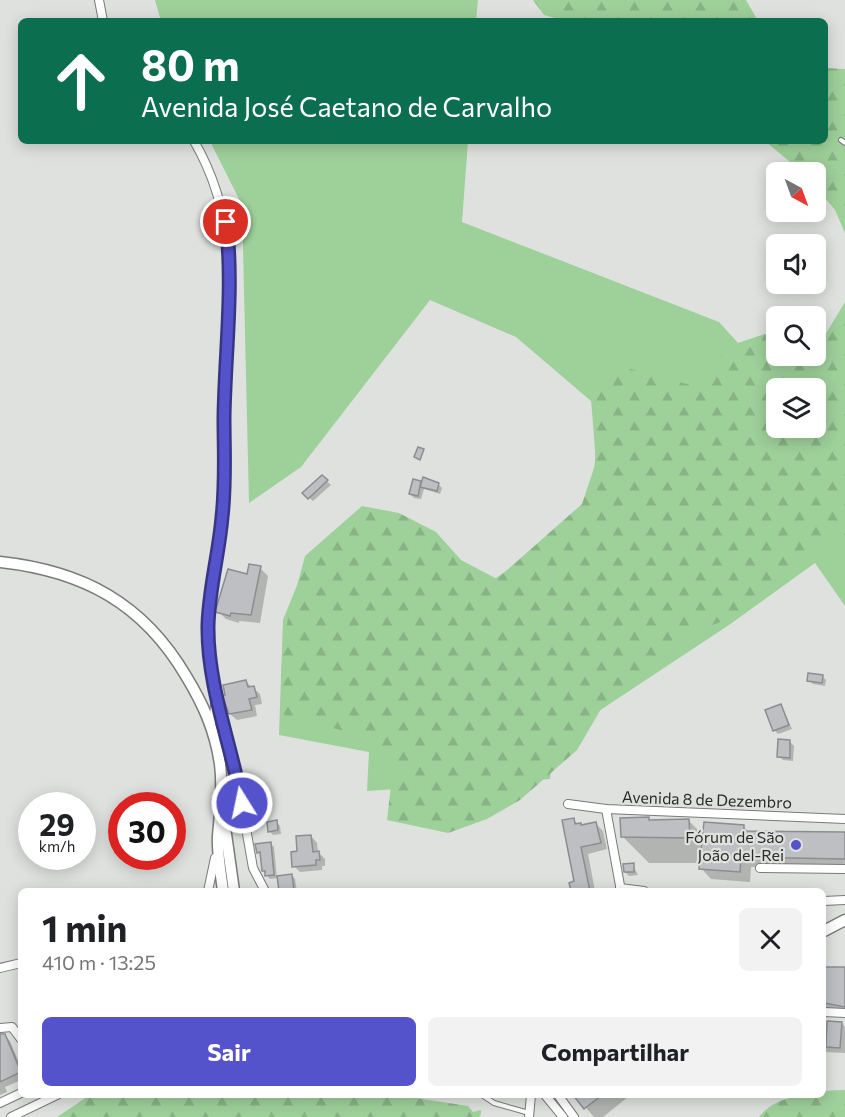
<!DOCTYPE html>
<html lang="pt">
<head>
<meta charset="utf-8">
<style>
	:root { --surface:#fff; --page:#f2f2f2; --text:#202124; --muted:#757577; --accent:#5553cb }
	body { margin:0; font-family:Commissioner,sans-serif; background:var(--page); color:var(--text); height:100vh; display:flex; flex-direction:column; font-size:22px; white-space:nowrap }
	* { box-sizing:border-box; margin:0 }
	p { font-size:20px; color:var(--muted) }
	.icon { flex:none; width:33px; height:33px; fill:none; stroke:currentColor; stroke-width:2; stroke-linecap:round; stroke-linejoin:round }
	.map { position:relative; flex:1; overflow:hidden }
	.drawer { position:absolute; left:18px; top:888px; width:808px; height:210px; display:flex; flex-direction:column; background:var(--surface); border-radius:9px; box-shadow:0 3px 15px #0003 }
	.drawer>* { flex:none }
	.top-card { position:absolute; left:18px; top:18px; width:810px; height:126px; border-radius:9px; box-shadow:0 3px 15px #0003; background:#0b6e4f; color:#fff; overflow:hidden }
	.needle { width:39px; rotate:139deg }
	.fabs { position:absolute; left:766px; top:162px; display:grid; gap:12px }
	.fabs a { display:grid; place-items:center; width:60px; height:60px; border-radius:9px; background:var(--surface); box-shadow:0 3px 15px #0003; font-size:30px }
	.speed { position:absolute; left:18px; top:792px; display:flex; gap:12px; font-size:30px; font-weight:700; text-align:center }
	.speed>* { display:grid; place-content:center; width:78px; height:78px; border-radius:50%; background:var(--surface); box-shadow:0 3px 15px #0003; line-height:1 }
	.speed small { font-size:15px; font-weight:400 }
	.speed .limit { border:9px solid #d22; background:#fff; color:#111 }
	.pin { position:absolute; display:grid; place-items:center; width:51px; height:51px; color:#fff; margin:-26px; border:3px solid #fff; border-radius:50%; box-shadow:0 2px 6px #0007 }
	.me { position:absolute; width:66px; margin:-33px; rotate:350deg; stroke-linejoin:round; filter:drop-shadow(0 0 4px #0008) }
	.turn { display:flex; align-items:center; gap:21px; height:126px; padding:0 24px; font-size:27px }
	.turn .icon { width:78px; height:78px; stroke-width:2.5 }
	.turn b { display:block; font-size:42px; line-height:51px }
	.round { display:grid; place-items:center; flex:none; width:63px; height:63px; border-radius:9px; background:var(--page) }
	.headline { display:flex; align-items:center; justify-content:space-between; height:102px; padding:0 24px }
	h1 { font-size:36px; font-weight:700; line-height:45px }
	.action { display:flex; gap:12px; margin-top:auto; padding:12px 24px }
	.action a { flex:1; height:69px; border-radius:9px; background:var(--accent); color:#fff; font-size:24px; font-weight:700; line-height:69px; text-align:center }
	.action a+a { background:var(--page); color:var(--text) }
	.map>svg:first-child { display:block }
	.grass { fill:#9ed09a }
	.forest { fill:url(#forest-firs); fill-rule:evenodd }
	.shadow { fill:#0003 }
	.building { fill:#bebfc3; stroke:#8c8d91; stroke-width:1.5 }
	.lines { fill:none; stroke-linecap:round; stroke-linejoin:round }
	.lane-casing { stroke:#787b77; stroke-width:6 }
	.street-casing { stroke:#787b77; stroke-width:10 }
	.secondary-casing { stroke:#787b77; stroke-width:13 }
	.lane { stroke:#fff; stroke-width:4 }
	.street { stroke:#fff; stroke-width:8 }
	.secondary { stroke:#fff; stroke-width:10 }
	.route-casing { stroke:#373684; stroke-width:15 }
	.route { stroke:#5553cb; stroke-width:10 }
	.poi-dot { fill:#5553cb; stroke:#dee1de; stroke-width:2 }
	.labels { text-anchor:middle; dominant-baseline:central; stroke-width:4.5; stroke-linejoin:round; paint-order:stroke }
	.street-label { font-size:16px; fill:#292b29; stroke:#dee1de }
	.poi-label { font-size:16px; fill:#292b29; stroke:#dee1de; text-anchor:end }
</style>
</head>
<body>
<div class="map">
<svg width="845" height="1117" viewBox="0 0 845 1117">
	<defs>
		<pattern id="forest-firs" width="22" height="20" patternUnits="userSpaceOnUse" patternTransform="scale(1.5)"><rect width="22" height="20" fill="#9ed09a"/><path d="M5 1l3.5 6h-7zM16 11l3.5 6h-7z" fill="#88b385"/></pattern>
	</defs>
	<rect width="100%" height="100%" fill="#dee1de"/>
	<!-- grass -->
	<g class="grass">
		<polygon points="155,0 478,0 476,21 161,21"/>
		<polygon points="210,141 468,141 462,222 719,322 779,388 777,428 845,462 845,606 815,563 729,625 555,740 550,779 367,791 369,752 279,735 283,620 304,568 481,588 592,513 598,407 516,337 430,300 301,467 249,503 242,205"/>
	</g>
	<!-- forest -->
	<g class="forest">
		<polygon points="533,0 746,0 758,21 566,21 544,15"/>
		<polygon points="825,68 845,69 845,233 835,210 816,187 816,172 802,172 765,141 825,141"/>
		<path d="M845 302V535L826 541 744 614 686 634 601 709 577 750 520 800 487 819 448 833 387 820 394 760 363 736 284 715 281 677 284 635 305 556 362 506 399 513 436 532 461 560 497 579 582 504 596 462 590 386 623 367 702 388 726 347 765 334 777 340V356H816V351L824 350 822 340ZM777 388H816V428H777Z"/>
		<path d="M845 1090V1117H759C775 1097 799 1095 824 1095V1091Z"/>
		<polygon points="90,1095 396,1095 468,1106 473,1112 481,1110 481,1114 479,1117 57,1117"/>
	</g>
	<!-- shadow -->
	<g class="shadow">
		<polygon points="322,477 331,485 313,501 304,493"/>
		<polygon points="421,482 438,484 442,488 440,494 424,489 421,499 414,498 410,494"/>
		<polygon points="260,568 268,576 260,623 239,621 239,623 226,619 217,610 248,576"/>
		<polygon points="822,676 826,680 825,686 813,684 809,680"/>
		<polygon points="246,682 260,694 262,704 255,705 257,716 237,720 230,714"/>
		<polygon points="781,705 792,729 778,734 774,730"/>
		<polygon points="790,742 794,746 793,761 783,760 779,756"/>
		<polygon points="648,819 651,822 689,821 704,836 743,826 750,833 845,834 845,868 751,867 750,882 711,879 701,868 701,863 649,863 622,836"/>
		<polygon points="573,820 582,826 596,824 603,831 607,849 588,854 595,891 573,891 575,882"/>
		<polygon points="276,822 280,826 281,834 273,835 269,831"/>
		<polygon points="311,836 317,843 318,852 325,859 325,866 322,866 322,870 300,872 294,866 298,852"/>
		<polygon points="271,844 274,847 277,878 291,875 295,879 297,891 280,891 278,878 270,879 263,871 262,856 258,852"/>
		<polygon points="633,865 638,875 629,876 625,872"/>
		<polygon points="824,969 845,969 845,1010 824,1008"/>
		<polygon points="842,1023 845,1027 845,1053 824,1052 824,1024"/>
		<polygon points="5,1036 10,1041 21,1067 21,1080 5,1087 7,1092 0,1095 0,1038"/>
		<polygon points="494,1095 509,1095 508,1098"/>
		<polygon points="575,1095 626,1095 628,1097 603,1117 594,1117"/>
	</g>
	<!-- building -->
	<g class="building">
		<polygon points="418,447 424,449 420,460 414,457"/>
		<polygon points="322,475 328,480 308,499 302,493"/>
		<polygon points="423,477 439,483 437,491 420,487"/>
		<polygon points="413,479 421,481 418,496 409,494"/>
		<polygon points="249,564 261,566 251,615 231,613 230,616 215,612 228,569 247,574"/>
		<polygon points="808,673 823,675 822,683 807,681"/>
		<polygon points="246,680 248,687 254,686 257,697 249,699 252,710 229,714 222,695 225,695 223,685"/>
		<polygon points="781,704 789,725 773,731 765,710"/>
		<polygon points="778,739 790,740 790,758 777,757"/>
		<polygon points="649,817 649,820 689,819 690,838 621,837 620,818"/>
		<polygon points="574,818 575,824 581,823 581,825 596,822 601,843 581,847 590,891 571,891 569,883 574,881 562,820"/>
		<polygon points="277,820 278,830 268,832 267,822"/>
		<polygon points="704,822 744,825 744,831 845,832 845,859 741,857 740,872 699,869"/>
		<polygon points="311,835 313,852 319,851 320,860 316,860 316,865 292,867 291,852 297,851 296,836"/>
		<polygon points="271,842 274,875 265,876 265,871 262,871 260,852 257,853 255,844"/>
		<polygon points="634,863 634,872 624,872 623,864"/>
		<polygon points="292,874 294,891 279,891 277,876"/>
		<polygon points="825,967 845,967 845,1007 824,1003"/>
		<polygon points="827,1021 842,1022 840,1048 826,1047"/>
		<polygon points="0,1034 5,1034 21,1072 0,1082"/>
		<polygon points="573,1095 602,1095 584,1109"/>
	</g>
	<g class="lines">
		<!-- lane casing -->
		<g class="lane-casing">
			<g id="lane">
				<polyline points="841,140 845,143"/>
				<polyline points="482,1095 494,1103 529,1113"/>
			</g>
		</g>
		<!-- street casing -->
		<g class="street-casing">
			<g id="street">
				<polyline points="99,0 103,21"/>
				<path d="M194 141C246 230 227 318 224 416 223 454 225 491 221 529 218 560 210 592 208 624 206 658 222 689 212 722"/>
				<polyline points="219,701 234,760 253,868 265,891"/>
				<polyline points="568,804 606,809 845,819"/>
				<polyline points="606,809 621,891"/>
				<polyline points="760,868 845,869"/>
				<polyline points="620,888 644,891"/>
				<polyline points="208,891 215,858"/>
				<polyline points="824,901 845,900"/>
				<polyline points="0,968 21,963"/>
				<polyline points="824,1012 845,1013"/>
				<polyline points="0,1028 12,1027 21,1039"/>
				<polyline points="545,1095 563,1117"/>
				<polyline points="558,1095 574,1117"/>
				<polyline points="0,1103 21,1093"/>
				<polyline points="11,1117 57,1095"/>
				<polyline points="529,1117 531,1095"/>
			</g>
		</g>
		<!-- secondary casing -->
		<g class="secondary-casing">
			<g id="secondary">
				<path d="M0 562C83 571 143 603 186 676 203 704 215 730 220 764 223 788 220 813 218 836 217 854 221 874 223 891"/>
				<polyline points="221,823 226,834 234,891"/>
				<polyline points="824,931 845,920"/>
			</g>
		</g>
		<!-- lane -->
		<use href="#lane" class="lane"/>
		<!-- street -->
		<use href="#street" class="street"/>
		<!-- secondary -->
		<use href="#secondary" class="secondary"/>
	</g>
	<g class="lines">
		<!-- route casing -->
		<g class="route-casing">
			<path id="route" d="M226 222C234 287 225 352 224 417 224 451 226 483 222 517 219 553 209 589 208 625 207 685 231 744 242 803"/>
		</g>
		<!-- route -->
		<use href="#route" class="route"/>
	</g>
	<!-- markers -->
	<circle class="poi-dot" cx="796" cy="845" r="6"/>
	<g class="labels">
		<!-- street labels -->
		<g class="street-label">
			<text transform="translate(707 799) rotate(2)">Avenida 8 de Dezembro</text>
		</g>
		<!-- poi labels -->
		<g class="poi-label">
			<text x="784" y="836">Fórum de São<tspan x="784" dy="18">João del-Rei</tspan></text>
		</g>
	</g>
</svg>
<div class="fabs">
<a><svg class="needle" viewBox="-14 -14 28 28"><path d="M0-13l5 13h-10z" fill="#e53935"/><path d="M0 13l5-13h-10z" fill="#757577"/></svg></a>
<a><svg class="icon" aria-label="sound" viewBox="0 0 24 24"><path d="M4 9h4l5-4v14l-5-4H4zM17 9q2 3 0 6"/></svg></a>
<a><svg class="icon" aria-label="search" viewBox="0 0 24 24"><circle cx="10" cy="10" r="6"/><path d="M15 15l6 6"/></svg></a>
<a><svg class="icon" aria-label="layers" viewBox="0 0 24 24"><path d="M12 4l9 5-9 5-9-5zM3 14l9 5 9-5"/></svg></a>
</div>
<div class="speed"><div>29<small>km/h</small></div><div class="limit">30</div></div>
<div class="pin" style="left:226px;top:222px;background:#d93025"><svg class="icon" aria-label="arrive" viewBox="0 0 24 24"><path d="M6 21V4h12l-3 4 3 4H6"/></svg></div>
<svg class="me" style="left:242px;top:803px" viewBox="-20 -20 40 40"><circle r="17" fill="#5553cb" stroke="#fff" stroke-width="3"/><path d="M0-11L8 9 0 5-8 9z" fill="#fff"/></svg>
<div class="top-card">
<div class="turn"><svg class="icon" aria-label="ahead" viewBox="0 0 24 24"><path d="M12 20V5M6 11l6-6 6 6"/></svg><div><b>80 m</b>Avenida José Caetano de Carvalho</div></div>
</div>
<section class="drawer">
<div class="headline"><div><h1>1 min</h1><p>410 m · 13:25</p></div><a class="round"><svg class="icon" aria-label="close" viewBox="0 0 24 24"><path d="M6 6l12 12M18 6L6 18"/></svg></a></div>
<div class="action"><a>Sair</a><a>Compartilhar</a></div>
</section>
</div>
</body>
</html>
